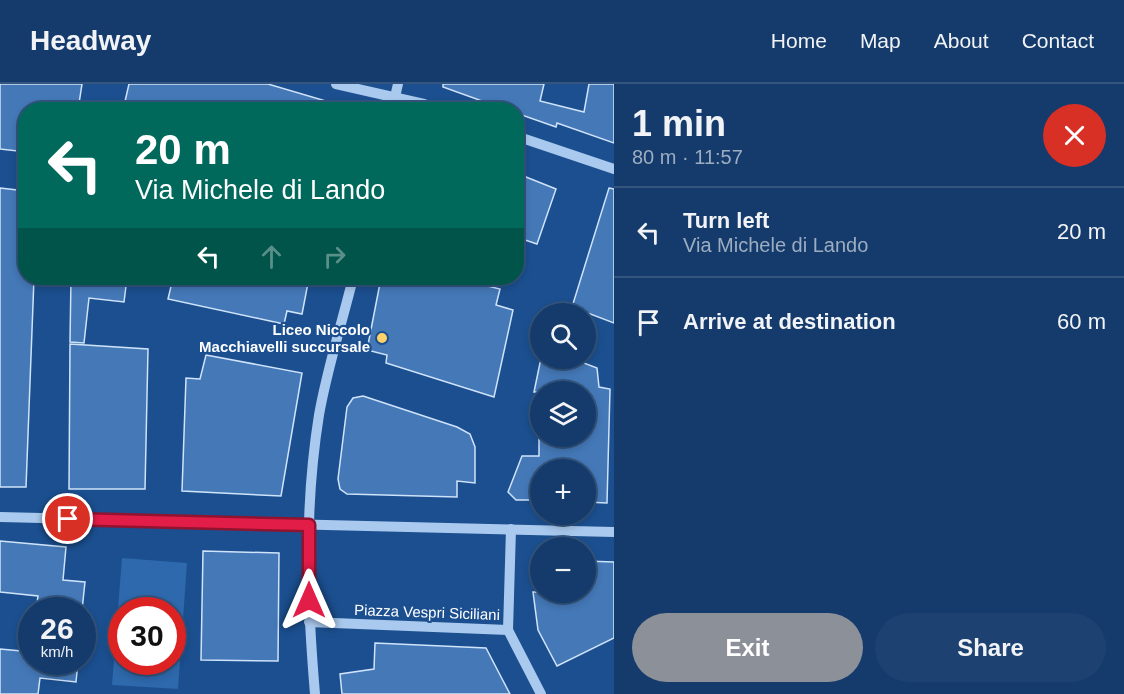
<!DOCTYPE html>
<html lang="en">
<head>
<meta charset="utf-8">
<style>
	:root { --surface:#143b6b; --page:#1d4271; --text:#f1f3f6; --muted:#9dadc1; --line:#33557e; --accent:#8c9099 }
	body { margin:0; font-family:Arial,sans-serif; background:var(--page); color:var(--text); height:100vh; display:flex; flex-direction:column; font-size:22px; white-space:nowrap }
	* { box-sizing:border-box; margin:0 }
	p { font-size:20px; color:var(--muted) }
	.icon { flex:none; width:33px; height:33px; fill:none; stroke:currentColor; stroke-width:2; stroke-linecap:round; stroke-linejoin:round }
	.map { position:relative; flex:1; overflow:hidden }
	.sheet { display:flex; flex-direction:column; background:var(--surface); width:510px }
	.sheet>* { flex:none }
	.hud { position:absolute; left:18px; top:18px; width:506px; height:183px; border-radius:24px; box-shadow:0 3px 9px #0003,0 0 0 2px var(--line); background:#00695c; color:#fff; overflow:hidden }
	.fabs { position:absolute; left:530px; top:219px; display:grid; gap:12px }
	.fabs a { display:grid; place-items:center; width:66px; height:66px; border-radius:50%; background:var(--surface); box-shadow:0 3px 9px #0003,0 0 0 2px var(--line); font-size:30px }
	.speed { position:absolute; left:18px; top:513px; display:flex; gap:12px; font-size:30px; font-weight:700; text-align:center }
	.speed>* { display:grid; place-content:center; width:78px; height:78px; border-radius:50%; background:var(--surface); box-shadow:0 3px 9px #0003,0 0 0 2px var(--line); line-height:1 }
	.speed small { font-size:15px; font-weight:400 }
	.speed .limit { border:9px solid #d22; background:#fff; color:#111 }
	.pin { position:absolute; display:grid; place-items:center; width:51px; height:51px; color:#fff; margin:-26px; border:3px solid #fff; border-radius:50%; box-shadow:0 2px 6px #0007 }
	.me { position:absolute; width:66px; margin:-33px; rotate:0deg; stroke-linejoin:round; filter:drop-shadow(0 0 4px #0008) }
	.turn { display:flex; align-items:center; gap:21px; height:126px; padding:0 18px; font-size:27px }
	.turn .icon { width:78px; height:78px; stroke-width:2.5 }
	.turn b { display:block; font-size:42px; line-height:51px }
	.lanes { display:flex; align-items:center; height:57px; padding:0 18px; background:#0003; justify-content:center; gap:30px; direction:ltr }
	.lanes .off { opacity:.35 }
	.round { display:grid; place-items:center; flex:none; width:63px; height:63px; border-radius:32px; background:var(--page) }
	.summary { display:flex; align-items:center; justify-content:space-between; height:102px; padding:0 18px }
	h1 { font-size:36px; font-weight:800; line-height:45px }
	.primary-button { display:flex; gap:12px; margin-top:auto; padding:12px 18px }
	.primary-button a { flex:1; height:69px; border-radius:36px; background:var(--accent); color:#fff; font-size:24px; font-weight:800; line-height:69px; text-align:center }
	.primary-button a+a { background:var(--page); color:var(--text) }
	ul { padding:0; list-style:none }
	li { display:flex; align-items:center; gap:18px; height:90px; padding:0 18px; border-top:2px solid var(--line) }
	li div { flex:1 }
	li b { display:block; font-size:22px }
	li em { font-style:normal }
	header { display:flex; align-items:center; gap:36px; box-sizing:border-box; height:84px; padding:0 30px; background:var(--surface); border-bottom:2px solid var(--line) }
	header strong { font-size:28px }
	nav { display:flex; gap:33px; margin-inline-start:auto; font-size:21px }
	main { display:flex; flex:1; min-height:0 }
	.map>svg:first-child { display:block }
	.green { fill:#2e69ad; fill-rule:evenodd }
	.building { fill:#4478b7; stroke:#cfe3fa; stroke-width:1.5 }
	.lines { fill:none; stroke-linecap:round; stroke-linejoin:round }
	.minor { stroke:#a9c9ee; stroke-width:10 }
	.route-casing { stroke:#92132f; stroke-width:15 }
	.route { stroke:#e11d48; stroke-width:10 }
	.poi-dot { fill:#ffd166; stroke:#1b4f8f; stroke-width:2 }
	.labels { text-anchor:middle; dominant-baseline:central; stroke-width:4.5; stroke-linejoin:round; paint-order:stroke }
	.poi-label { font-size:15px; font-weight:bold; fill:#fff; stroke:#1b4f8f; text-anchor:end }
	.street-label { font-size:15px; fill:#fff; stroke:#1b4f8f }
</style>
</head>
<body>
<header>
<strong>Headway</strong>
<nav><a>Home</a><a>Map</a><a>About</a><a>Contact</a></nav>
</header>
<main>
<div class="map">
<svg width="614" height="610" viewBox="0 0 614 610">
	<rect width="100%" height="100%" fill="#1b4f8f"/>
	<!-- green -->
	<path class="green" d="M122 474 187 479 178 605 112 601ZM122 526H172V578H122Z"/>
	<!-- building -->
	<g class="building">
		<polygon points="0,0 82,0 78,26 26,26 26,68 0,65"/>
		<polygon points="129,0 268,0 336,20 335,26 123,26"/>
		<polygon points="443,0 544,0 540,17 584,28 589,0 614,0 614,59 557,39 556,43 516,29 516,26 507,26 443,3"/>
		<polygon points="516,89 556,105 537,160 516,153"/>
		<polygon points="0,104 26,107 26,194 34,194 26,403 0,403"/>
		<polygon points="609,104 614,105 614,239 572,223"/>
		<polygon points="71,194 127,194 124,218 89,214 84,259 70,258"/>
		<polygon points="173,194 309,194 302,230 287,227 284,240 168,215"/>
		<polygon points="381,194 455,194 500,205 496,221 513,226 494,313 386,279 387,271 367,266"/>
		<polygon points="70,260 148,265 145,405 69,405"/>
		<polygon points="206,271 302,289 281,412 182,407 186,294 200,295"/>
		<polygon points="541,274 571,274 597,284 599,303 610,305 607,419 585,418 585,386 540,386 540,416 516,416 508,408 522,372 539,372 539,352 585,352 585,308 534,308"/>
		<polygon points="363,312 457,343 470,350 475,363 475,399 457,397 457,413 347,410 340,405 338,395 347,323 353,314"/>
		<polygon points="0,457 66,463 63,496 85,498 82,526 36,526 38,512 0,508"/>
		<polygon points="203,467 279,469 278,577 201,576"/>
		<polygon points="585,477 614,478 614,554 557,582 538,546 533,508 585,508"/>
		<polygon points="375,559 486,564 510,610 342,610 340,590 374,585"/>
		<polygon points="0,565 32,568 32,578 78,578 76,598 40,594 38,610 0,610"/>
	</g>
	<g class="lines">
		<!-- minor -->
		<g class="minor">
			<polyline points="336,0 424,20 441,26"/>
			<polyline points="392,26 398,0"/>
			<polyline points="516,52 614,85"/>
			<polyline points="0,433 614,448"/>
			<polyline points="309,538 508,546"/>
			<polyline points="508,546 511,445"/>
			<polyline points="508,546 541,610"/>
			<path d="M315 610C307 517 304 424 319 331 327 285 342 239 353 194"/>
		</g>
	</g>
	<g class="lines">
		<!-- route casing -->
		<g class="route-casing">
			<polyline id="route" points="68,435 309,441 309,516"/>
		</g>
		<!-- route -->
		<use href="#route" class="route"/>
	</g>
	<!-- markers -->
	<circle class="poi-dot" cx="382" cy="254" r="6"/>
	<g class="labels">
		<!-- poi labels -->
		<g class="poi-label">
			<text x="370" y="245">Liceo Niccolo<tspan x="370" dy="17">Macchiavelli succursale</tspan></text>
		</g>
		<!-- street labels -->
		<g class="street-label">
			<text transform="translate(427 528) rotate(2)">Piazza Vespri Siciliani</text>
		</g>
	</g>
</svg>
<div class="fabs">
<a><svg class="icon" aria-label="search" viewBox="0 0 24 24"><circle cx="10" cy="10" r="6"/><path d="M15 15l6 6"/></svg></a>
<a><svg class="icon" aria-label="layers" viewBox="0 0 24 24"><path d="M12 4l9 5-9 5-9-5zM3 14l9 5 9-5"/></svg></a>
<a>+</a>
<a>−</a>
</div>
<div class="speed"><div>26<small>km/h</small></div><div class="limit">30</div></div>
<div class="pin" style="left:68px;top:435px;background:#d93025"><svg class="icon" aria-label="arrive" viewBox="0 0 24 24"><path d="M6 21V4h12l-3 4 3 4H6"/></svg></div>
<svg class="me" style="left:309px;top:516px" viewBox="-20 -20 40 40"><path d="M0-17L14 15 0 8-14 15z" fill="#e11d48" stroke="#fff" stroke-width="4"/></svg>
<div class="hud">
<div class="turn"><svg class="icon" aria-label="left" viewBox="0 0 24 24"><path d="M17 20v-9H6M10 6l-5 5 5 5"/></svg><div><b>20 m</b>Via Michele di Lando</div></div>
<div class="lanes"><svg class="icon" aria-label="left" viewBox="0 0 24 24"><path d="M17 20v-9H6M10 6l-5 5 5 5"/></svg><svg class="icon off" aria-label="ahead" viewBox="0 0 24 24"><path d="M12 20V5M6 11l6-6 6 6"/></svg><svg class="icon off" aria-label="right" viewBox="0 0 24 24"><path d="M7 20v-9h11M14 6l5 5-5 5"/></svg></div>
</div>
</div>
<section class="sheet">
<div class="summary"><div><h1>1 min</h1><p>80 m · 11:57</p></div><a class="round" style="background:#d93025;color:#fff"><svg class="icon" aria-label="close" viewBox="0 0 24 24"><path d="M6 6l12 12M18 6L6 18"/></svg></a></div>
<ul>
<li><svg class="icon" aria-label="left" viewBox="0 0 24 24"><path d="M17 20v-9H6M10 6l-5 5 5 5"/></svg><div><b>Turn left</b><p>Via Michele di Lando</p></div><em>20 m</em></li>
<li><svg class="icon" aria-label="arrive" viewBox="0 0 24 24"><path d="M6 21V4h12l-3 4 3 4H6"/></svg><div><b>Arrive at destination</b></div><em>60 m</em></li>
</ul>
<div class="primary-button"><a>Exit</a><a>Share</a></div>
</section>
</main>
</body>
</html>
